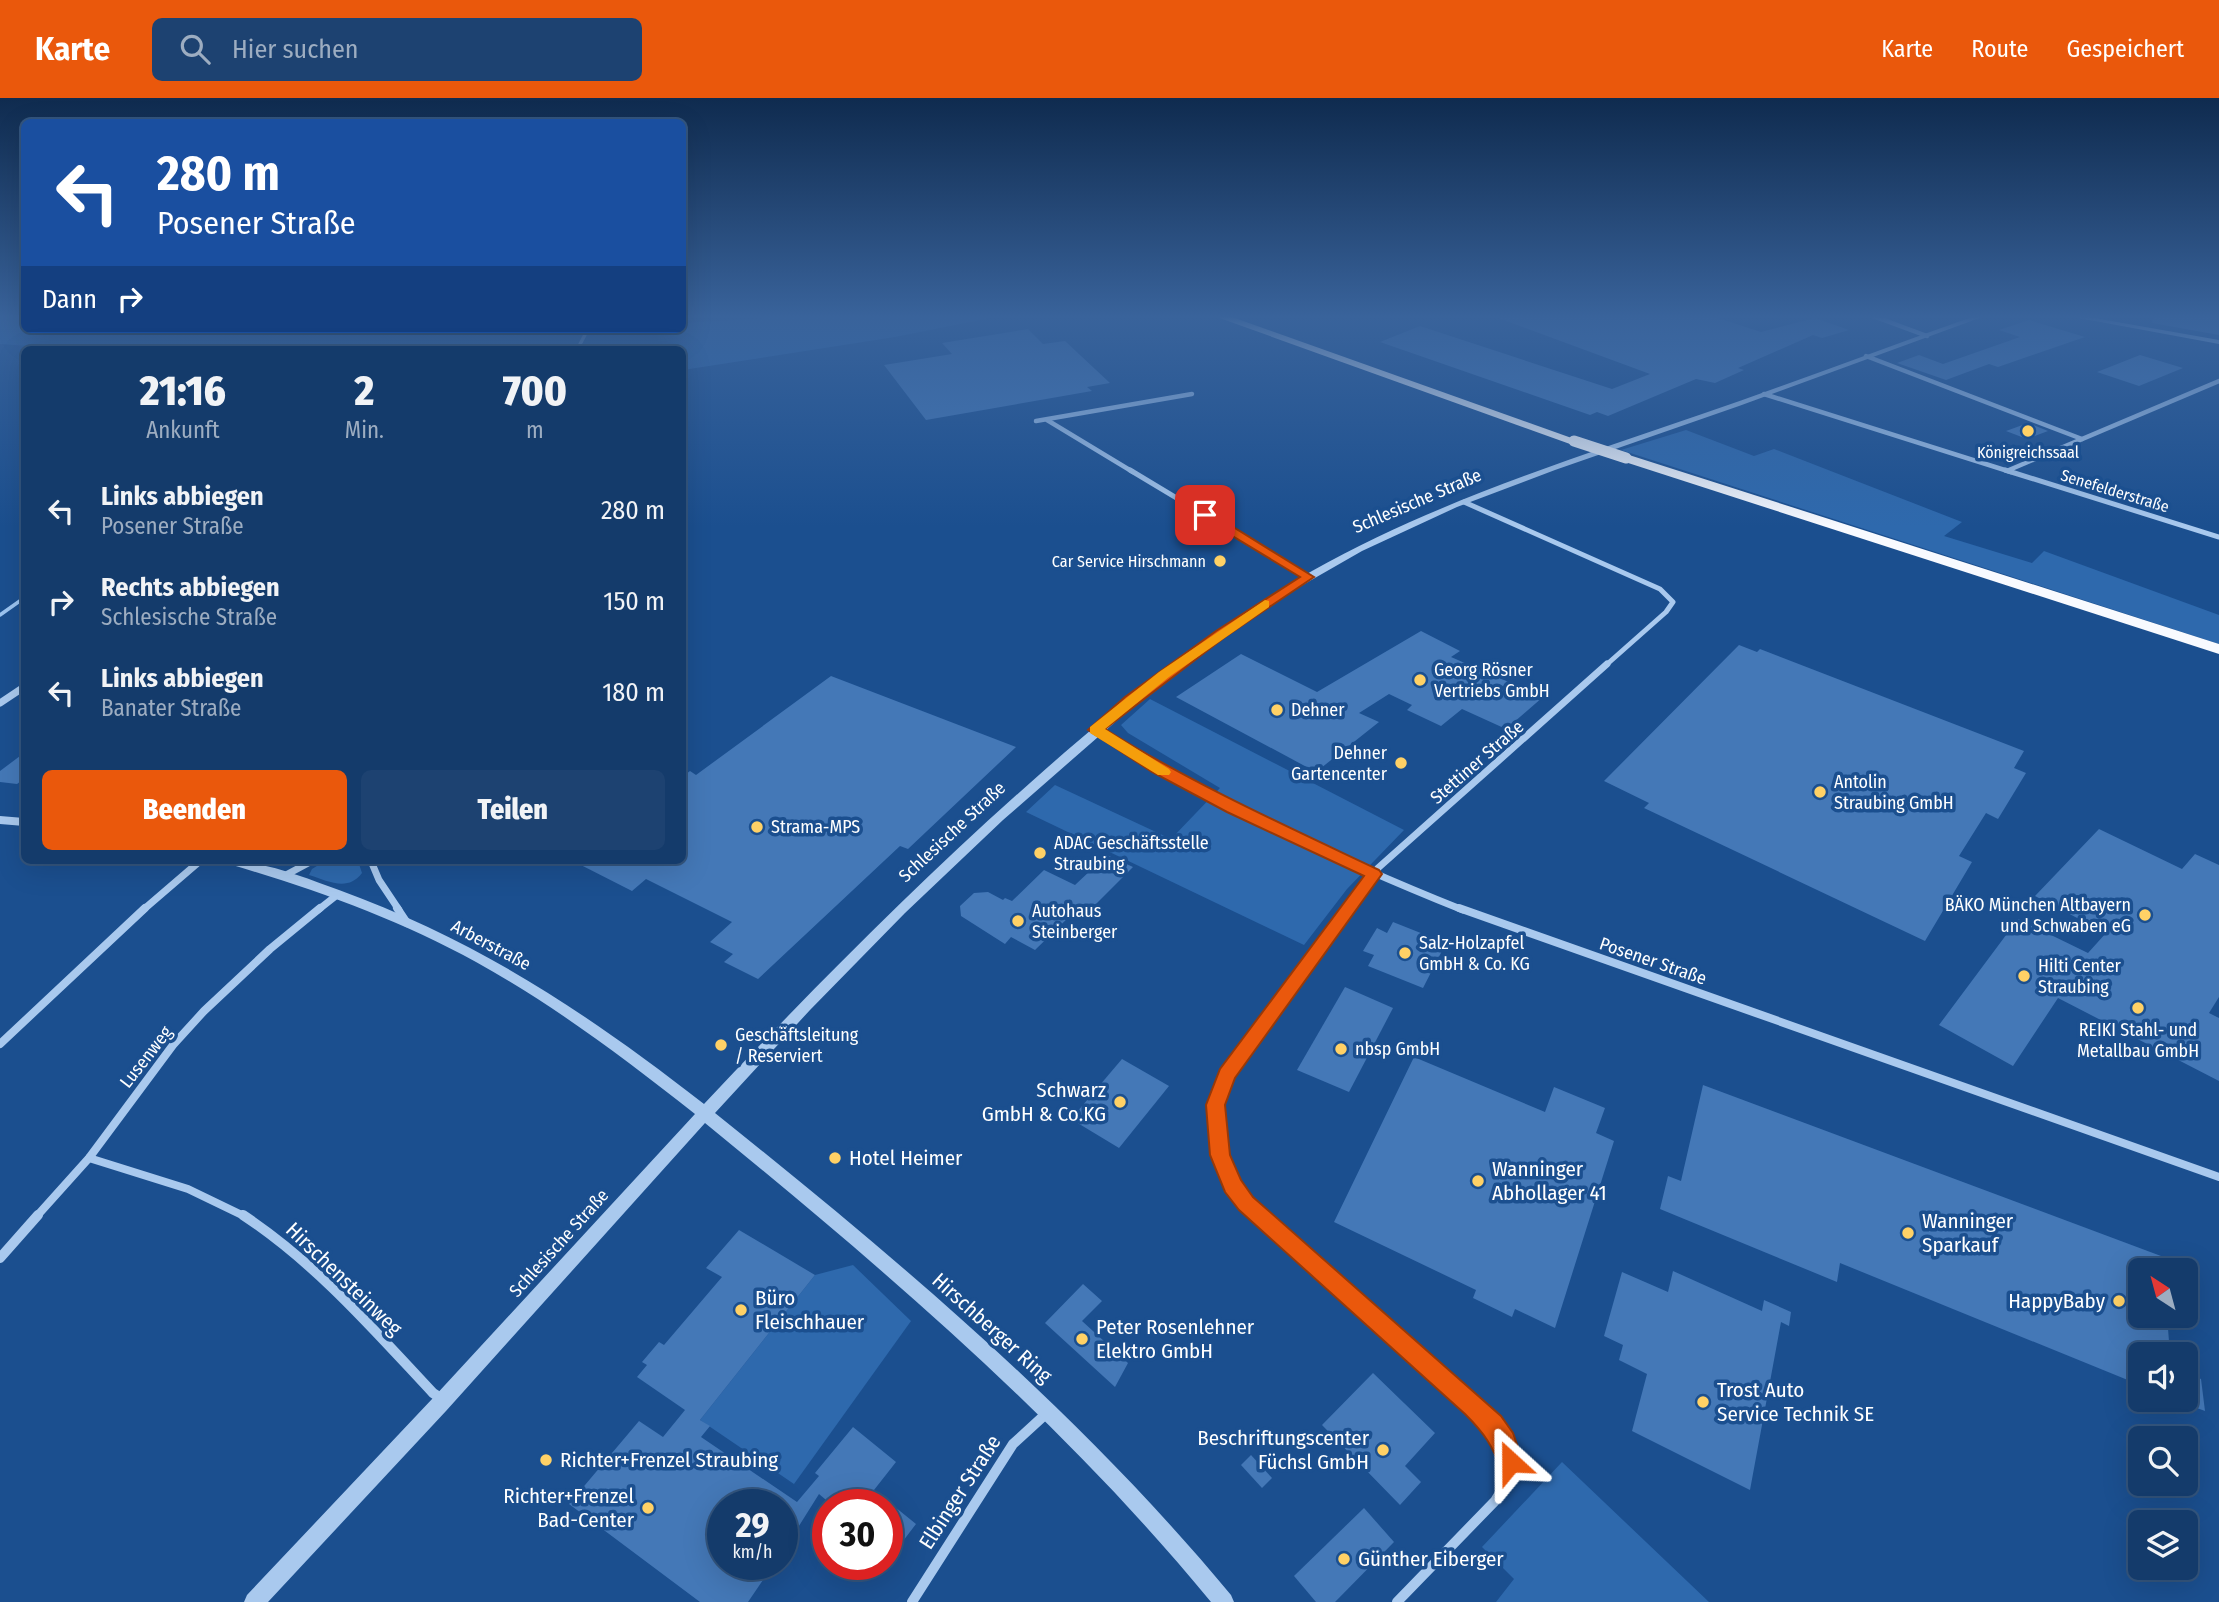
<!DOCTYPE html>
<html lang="de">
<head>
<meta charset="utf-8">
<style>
	:root { --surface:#143b6b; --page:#1d4271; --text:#f1f3f6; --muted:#9dadc1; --line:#33557e; --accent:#ea580c }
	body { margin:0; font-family:"Fira Sans Condensed",sans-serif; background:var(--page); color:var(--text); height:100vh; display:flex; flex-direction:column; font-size:26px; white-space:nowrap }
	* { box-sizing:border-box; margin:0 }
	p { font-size:23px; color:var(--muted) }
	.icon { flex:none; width:38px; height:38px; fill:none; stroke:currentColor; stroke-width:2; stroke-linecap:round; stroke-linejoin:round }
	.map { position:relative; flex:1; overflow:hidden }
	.drawer { position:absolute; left:21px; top:248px; width:665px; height:518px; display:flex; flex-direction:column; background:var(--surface); border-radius:10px; box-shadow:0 7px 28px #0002,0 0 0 2px var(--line) }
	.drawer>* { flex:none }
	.guide { position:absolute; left:21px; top:21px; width:665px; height:214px; border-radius:10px; box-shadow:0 7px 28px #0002,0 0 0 2px var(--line); background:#1a4fa0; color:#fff; overflow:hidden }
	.needle { width:46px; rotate:324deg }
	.fabs { position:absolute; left:2128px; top:1160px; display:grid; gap:14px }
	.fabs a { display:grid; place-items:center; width:70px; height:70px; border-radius:10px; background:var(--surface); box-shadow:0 7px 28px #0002,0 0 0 2px var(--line); font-size:35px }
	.speed { position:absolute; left:707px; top:1391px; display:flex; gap:14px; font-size:35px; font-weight:700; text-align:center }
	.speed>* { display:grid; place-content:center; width:91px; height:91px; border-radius:50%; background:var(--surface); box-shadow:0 7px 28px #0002,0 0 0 2px var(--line); line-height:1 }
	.speed small { font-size:18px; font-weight:400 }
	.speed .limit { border:10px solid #d22; background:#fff; color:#111 }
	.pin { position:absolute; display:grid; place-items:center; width:60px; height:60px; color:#fff; margin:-30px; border-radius:14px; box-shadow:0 4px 10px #0006 }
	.me { position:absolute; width:77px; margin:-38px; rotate:336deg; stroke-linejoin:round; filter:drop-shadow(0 0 5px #0008) }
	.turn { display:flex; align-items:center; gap:24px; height:147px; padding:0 21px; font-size:32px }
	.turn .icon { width:91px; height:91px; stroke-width:2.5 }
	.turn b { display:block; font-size:49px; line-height:60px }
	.then { display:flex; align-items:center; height:66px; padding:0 21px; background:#0003; gap:14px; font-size:26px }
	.eta { display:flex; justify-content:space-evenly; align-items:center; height:119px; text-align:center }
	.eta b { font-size:42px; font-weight:800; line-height:49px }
	.primary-button { display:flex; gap:14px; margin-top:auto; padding:14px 21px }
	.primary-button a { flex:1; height:80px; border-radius:10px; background:var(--accent); color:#fff; font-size:28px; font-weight:800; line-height:80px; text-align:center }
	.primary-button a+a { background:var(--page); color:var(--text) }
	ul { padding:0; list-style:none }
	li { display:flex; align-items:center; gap:21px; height:91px; padding:0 21px }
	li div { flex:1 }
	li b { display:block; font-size:26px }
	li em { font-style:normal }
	header { display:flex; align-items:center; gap:42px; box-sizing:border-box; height:98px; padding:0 35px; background:var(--accent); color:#fff }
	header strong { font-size:33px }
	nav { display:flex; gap:38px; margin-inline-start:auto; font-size:24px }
	.search { width:490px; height:63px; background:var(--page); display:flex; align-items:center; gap:18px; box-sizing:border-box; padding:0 24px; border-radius:10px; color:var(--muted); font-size:26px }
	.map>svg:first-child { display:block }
	.green { fill:#2e69ad }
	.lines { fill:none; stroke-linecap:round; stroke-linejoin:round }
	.stream { stroke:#9cc4f0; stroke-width:3.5 }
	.building { fill:#4478b7 }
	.minor-far4 { stroke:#a9c9ee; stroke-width:4.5 }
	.minor-far3 { stroke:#a9c9ee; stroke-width:5 }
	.minor-far2 { stroke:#a9c9ee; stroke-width:7 }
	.minor-far1 { stroke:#a9c9ee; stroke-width:8 }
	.minor { stroke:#a9c9ee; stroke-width:10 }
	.tertiary { fill:#a9c9ee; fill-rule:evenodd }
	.trunk { fill:#f8faff; fill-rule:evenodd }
	.trunk-bridge { stroke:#f8faff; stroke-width:11 }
	.route { fill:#ea580c; stroke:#983908; stroke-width:2 }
	.slow { fill:#f59e0b }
	.poi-dot { fill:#ffd166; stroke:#1b4f8f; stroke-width:2.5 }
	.labels { text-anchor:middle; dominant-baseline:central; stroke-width:7; stroke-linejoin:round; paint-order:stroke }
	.far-poi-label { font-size:16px; fill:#fff; stroke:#1b4f8f }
	.far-street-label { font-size:16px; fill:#fff; stroke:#1b4f8f }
	.street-label { font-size:18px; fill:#fff; stroke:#1b4f8f }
	.poi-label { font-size:18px; fill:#fff; stroke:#1b4f8f; text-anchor:start }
	.near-poi-label { font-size:21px; fill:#fff; stroke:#1b4f8f; text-anchor:start }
	.near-street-label { font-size:21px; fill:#fff; stroke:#1b4f8f }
</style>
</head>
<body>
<header>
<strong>Karte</strong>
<div class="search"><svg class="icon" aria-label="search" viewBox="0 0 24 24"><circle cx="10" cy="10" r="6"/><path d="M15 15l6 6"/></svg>Hier suchen</div>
<nav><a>Karte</a><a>Route</a><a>Gespeichert</a></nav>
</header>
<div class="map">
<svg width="2219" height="1504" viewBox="0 0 2219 1504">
	<rect width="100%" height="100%" fill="#1b4f8f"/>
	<!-- green -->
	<g class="green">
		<polygon points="0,218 24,218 24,231 682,231 683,225 805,218 1000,218 895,239 683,272 682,252 86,252 0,246"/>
		<polygon points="1686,332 1754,358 1774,351 1962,424 1944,438 2032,465 2044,453 2219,517 2219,546 1621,352"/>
		<polygon points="1150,601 1404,732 1347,791 1304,847 1026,714 1055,687 1171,741 1220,690 1128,635 1121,627"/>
		<path d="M325 763H358L362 775C348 794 328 783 309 777L312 771Z"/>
		<polygon points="853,1167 911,1223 794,1386 700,1322 815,1177"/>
		<polygon points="1562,1364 1709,1504 1496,1504 1514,1481 1482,1449"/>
	</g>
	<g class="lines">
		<!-- stream -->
		<g class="stream">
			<polyline points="577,252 588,231"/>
			<polyline points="0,517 24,500"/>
		</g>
	</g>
	<!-- building -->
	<g class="building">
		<polygon points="1493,218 1712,218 1761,234 1815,220 1849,232 1822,240 1813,237 1738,270 1744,272 1715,285 1696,281 1608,318 1597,314 1590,317 1380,244 1420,228 1612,291 1650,276"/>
		<polygon points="2153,218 2219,218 2219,237 2152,225"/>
		<polygon points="2029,222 2085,239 1998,269 1989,266 1946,282 1897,265 1919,257 1943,266 2020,239 1999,232"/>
		<polygon points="1028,231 1043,246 1065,243 1110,285 1087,289 1092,293 926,322 884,267 952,256 942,245"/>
		<polygon points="2140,257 2183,270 2139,288 2097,274"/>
		<polygon points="2028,325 2048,333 2027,341 2006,333"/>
		<polygon points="1421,533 1460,553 1451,559 1543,599 1506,631 1462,611 1441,628 1407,612 1412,607 1389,596 1359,615 1379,624 1316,674 1176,599 1241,556 1317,594"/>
		<polygon points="1739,547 1757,554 1760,551 2024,653 2014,670 2026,675 1998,721 1986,715 1959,758 1972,764 1925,843 1644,710 1649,705 1604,683"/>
		<polygon points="831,578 1016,649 908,751 900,748 758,881 724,864 733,856 710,844 732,824 646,781 632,793 573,763 682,763 682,679 690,673 696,677"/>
		<polygon points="24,655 24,681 17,686 0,684 0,673"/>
		<polygon points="2099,731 2182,771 2195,756 2219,767 2219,899 2209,915 2219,920 2219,983 2058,900 2013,968 1939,927 2018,821 2088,855 2106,835 2035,798"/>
		<polygon points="1107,757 1133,769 1081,821 1072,816 1035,852 1011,839 1005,846 961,818 960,808 974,795 988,794 1003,802 1005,800 1012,803 1044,772 1075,787"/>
		<polygon points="1393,824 1446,845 1423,890 1368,868 1374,857 1363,853 1377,830 1387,835"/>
		<polygon points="1345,889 1393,910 1349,994 1297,972"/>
		<polygon points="1414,959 1545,1014 1554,989 1605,1010 1596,1035 1614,1043 1555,1230 1515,1211 1512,1219 1473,1200 1476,1192 1334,1124"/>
		<polygon points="1122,961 1169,988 1119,1050 1071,1021"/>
		<polygon points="1703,987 2161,1158 2163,1172 2140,1172 2140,1218 2167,1218 2170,1256 2140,1256 2140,1287 1840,1165 1837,1184 1660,1111 1668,1078 1681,1083"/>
		<polygon points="739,1132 815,1177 700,1322 710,1328 701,1339 797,1404 819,1378 815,1375 853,1329 896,1364 874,1392 916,1426 887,1464 887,1407 832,1407 819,1396 782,1455 782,1407 723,1407 723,1466 774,1466 748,1504 700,1504 569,1406 639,1323 663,1339 685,1312 637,1279 647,1267 642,1264 659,1244 664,1247 722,1179 706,1170"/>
		<polygon points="1673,1173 1762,1213 1764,1202 1791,1214 1789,1228 1781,1224 1750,1392 1632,1333 1647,1276 1619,1262 1623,1247 1604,1238 1622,1174 1668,1194"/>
		<polygon points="1083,1186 1102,1203 1082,1223 1128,1265 1115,1289 1045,1225"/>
		<polygon points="1373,1275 1435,1335 1405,1368 1421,1384 1400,1407 1322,1327"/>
		<polygon points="2186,1275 2201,1281 2205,1313 2186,1306"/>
		<polygon points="1251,1357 1272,1380 1262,1390 1241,1367"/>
		<polygon points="1364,1410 1394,1444 1335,1504 1316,1504 1294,1478"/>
	</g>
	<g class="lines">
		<!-- minor-far4 -->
		<g class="minor-far4">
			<polyline points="1873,218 1927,238"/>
			<polyline points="1866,258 2082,341"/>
			<polyline points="1764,296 2011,374"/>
			<polyline points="1047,322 1133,374"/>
			<polyline points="1036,323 1192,296"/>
			<polyline points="2009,372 2219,283"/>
		</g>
		<!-- minor-far3 -->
		<g class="minor-far3">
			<polyline points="1130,372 1308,479"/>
			<polyline points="2005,372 2219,439"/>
			<polyline points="1464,404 1660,491 1673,504 1666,514 1605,568"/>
		</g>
		<!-- minor-far2 -->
		<g class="minor-far2">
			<polyline points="0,605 24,589"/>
			<path d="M1096 632C1212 704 1336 761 1463 812"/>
			<polyline points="371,763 379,782 399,812"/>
			<polyline points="284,778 312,763"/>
			<polyline points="143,812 200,763"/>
			<polyline points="318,812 337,797"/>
			<polyline points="1347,812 1378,770 1607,566"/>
		</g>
		<!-- minor-far1 -->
		<g class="minor-far1">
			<polyline points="397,810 407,825"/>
			<polyline points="1459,810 2219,1079"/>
			<polyline points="0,946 145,810"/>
			<polyline points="89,1060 188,1091 246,1119"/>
			<polyline points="36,1119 89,1060 173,947 204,913 270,851 320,810"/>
			<path d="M1262 1119C1219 1081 1207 1029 1227 976L1348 810"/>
		</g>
		<!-- minor -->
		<g class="minor">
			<path d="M243 1117C317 1166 373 1231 433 1295L442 1301"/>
			<polyline points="1260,1117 1474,1308 1495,1330 1507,1352 1509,1375 1504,1388 1495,1403 1397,1504"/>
			<polyline points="0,1160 38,1117"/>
			<polyline points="912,1504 1013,1346 1048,1314"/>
		</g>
		<!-- tertiary -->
		<g class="tertiary">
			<path d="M1975 218H1985L1739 308 1555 372 1457 409 1362 453 1273 504 1232 532 1153 591 1003 722 905 815 810 912 715 1015C900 1163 1079 1314 1231 1497L1234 1504H1211C1063 1324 885 1172 705 1025L446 1313 268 1504H244L247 1497 433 1300 695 1016C625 961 554 907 476 864 398 821 314 791 229 766L227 763C265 763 303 779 339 792 479 843 587 915 704 1006 814 889 927 775 1048 669 1131 597 1216 527 1312 473 1435 404 1569 362 1702 316 1793 285 1884 250 1975 218Z"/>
			<polygon points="2068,218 2083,218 2219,242 2219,246"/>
			<polygon points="0,718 24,720 24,728 0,726"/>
		</g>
		<!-- trunk -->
		<g class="trunk">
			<polygon points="1214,218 1229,218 1580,343 1578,346 1570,346"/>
			<polygon points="1626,356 2219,546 2219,556 1622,363 1622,357"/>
		</g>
		<!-- trunk-bridge -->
		<polyline class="trunk-bridge" points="1574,343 1626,360"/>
	</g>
	<!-- sky -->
	<linearGradient id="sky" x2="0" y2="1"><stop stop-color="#0f2b4f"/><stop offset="0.51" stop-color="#39639b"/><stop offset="1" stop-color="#39639b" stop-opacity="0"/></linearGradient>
	<rect width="2219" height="429" fill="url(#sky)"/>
	<!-- route -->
	<path class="route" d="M1201 414H1209L1314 479 1225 539 1105 631C1193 686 1286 728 1379 772L1382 776 1235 980 1225 1007 1230 1057 1241 1082 1253 1099 1501 1318 1513 1335 1523 1364 1520 1373 1511 1377 1502 1373C1492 1347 1485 1336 1465 1316L1239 1112 1225 1094 1210 1057 1206 1007 1220 971 1364 778 1227 714 1152 674 1088 632 1125 599 1216 533 1300 479 1201 419Z"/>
	<!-- slow -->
	<polygon class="slow" points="1265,502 1269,503 1269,509 1169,579 1105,631 1169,671 1171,674 1169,677 1158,677 1090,635 1090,629 1159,574"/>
	<!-- markers -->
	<g class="poi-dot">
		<circle cx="2028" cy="333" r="7"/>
		<circle cx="1220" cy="463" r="7"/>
		<circle cx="1420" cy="582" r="7"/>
		<circle cx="1277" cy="612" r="7"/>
		<circle cx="1401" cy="665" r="7"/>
		<circle cx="1820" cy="694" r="7"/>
		<circle cx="757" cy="729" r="7"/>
		<circle cx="1040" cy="755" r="7"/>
		<circle cx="2145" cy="817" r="7"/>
		<circle cx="1018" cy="823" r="7"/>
		<circle cx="1405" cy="855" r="7"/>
		<circle cx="2024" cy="878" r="7"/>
		<circle cx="2138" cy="910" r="7"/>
		<circle cx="721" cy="947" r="7"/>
		<circle cx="1341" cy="951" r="7"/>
		<circle cx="1120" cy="1004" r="7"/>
		<circle cx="835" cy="1060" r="7"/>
		<circle cx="1478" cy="1083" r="7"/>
		<circle cx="1908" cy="1135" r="7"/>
		<circle cx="2119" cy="1203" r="7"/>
		<circle cx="741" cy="1212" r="7"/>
		<circle cx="1082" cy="1241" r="7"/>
		<circle cx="1703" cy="1304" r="7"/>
		<circle cx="1383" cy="1352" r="7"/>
		<circle cx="546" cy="1362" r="7"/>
		<circle cx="648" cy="1410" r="7"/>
		<circle cx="1344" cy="1461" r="7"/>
	</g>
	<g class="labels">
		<!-- far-poi labels -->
		<g class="far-poi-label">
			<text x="2028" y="354">Königreichssaal</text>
			<text x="1206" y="463" text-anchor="end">Car Service Hirschmann</text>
		</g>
		<!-- far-street labels -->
		<g class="far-street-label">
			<text transform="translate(2115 393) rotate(17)">Senefelderstraße</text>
		</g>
		<!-- street labels -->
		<g class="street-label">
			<text transform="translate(1417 403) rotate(-23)">Schlesische Straße</text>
			<text transform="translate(1477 664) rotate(-41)">Stettiner Straße</text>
			<text transform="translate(952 734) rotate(-43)">Schlesische Straße</text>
			<text transform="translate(491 847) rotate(28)">Arberstraße</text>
			<text transform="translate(1653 863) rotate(19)">Posener Straße</text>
			<text transform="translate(146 959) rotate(-52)">Lusenweg</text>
			<text transform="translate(559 1145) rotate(-48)">Schlesische Straße</text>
		</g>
		<!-- poi labels -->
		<g class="poi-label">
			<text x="1434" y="572">Georg Rösner<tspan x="1434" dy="21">Vertriebs GmbH</tspan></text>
			<text x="1291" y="612">Dehner</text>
			<text x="1387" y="655" text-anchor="end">Dehner<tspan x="1387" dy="21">Gartencenter</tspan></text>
			<text x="1834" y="684">Antolin<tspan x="1834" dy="21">Straubing GmbH</tspan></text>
			<text x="771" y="729">Strama-MPS</text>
			<text x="1054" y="745">ADAC Geschäftsstelle<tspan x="1054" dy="21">Straubing</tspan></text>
			<text x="2131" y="807" text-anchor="end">BÄKO München Altbayern<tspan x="2131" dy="21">und Schwaben eG</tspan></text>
			<text x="1032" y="813">Autohaus<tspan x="1032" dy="21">Steinberger</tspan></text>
			<text x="1419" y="845">Salz-Holzapfel<tspan x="1419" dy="21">GmbH &amp; Co. KG</tspan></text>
			<text x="2038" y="868">Hilti Center<tspan x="2038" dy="21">Straubing</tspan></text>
			<text x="2138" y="932" text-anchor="middle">REIKI Stahl- und<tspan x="2138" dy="21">Metallbau GmbH</tspan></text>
			<text x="735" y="937">Geschäftsleitung<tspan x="735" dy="21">/ Reserviert</tspan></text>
			<text x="1355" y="951">nbsp GmbH</text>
		</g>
		<!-- near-poi labels -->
		<g class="near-poi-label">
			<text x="1106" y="992" text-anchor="end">Schwarz<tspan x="1106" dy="24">GmbH &amp; Co.KG</tspan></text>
			<text x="849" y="1060">Hotel Heimer</text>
			<text x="1492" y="1071">Wanninger<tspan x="1492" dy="24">Abhollager 41</tspan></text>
			<text x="1922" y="1123">Wanninger<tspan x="1922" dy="24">Sparkauf</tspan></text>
			<text x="755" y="1200">Büro<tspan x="755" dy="24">Fleischhauer</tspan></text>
			<text x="2105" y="1203" text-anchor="end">HappyBaby</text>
			<text x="1096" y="1229">Peter Rosenlehner<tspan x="1096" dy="24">Elektro GmbH</tspan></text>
			<text x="1717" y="1292">Trost Auto<tspan x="1717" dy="24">Service Technik SE</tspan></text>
			<text x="1369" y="1340" text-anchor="end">Beschriftungscenter<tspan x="1369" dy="24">Füchsl GmbH</tspan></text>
			<text x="560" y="1362">Richter+Frenzel Straubing</text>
			<text x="634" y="1398" text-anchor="end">Richter+Frenzel<tspan x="634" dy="24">Bad-Center</tspan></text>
			<text x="1358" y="1461">Günther Eiberger</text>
		</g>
		<!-- near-street labels -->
		<g class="near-street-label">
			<text transform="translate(344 1181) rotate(44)">Hirschensteinweg</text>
			<text transform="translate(992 1230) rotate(42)">Hirschberger Ring</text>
			<text transform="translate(960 1394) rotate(-57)">Elbinger Straße</text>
		</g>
	</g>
</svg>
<div class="fabs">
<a><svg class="needle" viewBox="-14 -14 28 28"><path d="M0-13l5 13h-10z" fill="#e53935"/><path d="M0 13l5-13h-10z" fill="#9dadc1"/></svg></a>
<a><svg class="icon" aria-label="sound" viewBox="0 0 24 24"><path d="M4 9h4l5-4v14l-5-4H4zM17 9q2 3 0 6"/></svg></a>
<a><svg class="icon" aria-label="search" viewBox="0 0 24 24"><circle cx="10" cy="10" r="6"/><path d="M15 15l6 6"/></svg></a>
<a><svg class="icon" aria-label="layers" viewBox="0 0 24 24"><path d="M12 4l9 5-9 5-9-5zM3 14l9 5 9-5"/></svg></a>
</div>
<div class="speed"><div>29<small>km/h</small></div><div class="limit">30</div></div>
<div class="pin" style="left:1205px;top:417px;background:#d93025"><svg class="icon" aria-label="arrive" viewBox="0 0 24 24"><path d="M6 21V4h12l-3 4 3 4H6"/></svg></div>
<svg class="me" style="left:1511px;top:1364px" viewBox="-20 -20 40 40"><path d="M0-17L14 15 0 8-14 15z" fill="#ea580c" stroke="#fff" stroke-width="4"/></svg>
<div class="guide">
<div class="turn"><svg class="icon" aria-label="left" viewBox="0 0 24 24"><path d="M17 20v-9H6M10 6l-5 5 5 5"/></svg><div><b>280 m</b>Posener Straße</div></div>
<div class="then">Dann<svg class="icon" aria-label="right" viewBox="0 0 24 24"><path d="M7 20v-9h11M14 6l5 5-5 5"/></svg></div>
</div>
<section class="drawer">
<div class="eta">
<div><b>21:16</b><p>Ankunft</p></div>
<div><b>2</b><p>Min.</p></div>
<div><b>700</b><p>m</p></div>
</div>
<ul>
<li><svg class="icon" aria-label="left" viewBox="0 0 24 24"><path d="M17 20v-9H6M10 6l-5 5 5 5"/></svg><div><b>Links abbiegen</b><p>Posener Straße</p></div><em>280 m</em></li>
<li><svg class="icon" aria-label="right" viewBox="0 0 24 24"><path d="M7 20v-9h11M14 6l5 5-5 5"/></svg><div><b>Rechts abbiegen</b><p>Schlesische Straße</p></div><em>150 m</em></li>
<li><svg class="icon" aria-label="left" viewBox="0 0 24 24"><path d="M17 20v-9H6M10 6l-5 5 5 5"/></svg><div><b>Links abbiegen</b><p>Banater Straße</p></div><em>180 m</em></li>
</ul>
<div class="primary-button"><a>Beenden</a><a>Teilen</a></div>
</section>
</div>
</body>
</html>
